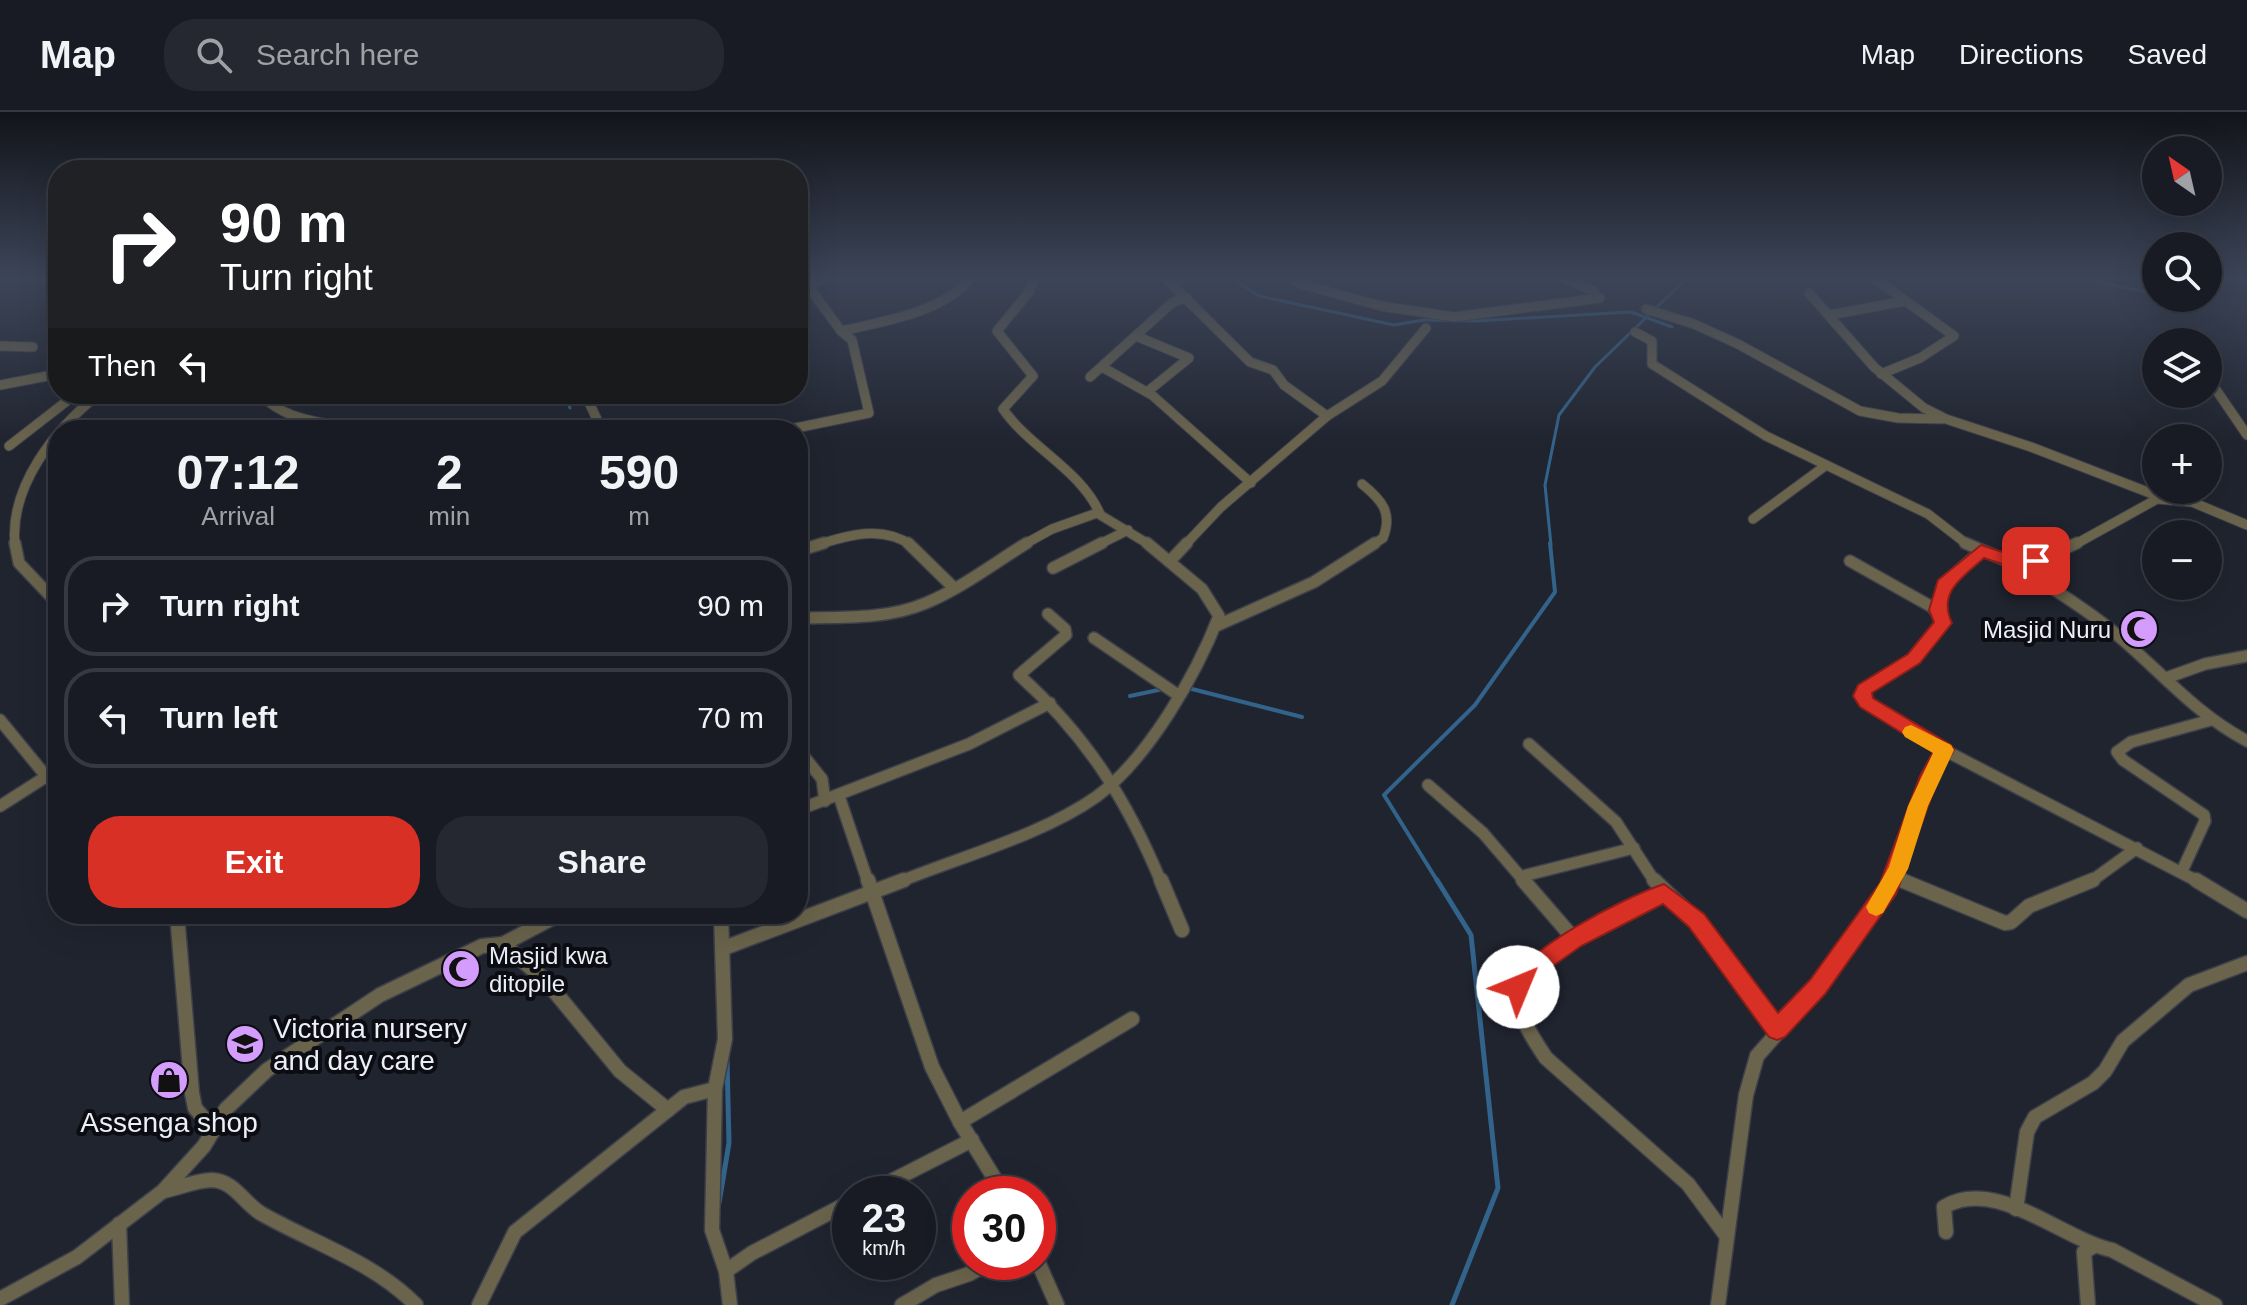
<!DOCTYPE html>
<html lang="en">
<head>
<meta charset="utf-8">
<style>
	:root { --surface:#181b23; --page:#252830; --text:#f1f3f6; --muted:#9fa1a6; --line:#363941; --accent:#d93025 }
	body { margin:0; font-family:Helvetica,sans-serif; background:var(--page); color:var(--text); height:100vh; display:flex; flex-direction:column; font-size:30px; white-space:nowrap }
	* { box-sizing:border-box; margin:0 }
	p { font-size:26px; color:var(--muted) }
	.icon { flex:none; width:44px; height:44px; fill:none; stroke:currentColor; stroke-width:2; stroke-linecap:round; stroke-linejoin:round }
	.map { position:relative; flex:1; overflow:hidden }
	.details { position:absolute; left:48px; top:308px; width:760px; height:504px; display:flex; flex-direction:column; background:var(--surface); border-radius:32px; box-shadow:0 8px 32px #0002,0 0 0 2px var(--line) }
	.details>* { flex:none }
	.guide { position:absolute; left:48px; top:48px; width:760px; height:244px; border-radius:32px; box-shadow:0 8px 32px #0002,0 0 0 2px var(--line); background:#202124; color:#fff; overflow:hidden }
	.needle { width:52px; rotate:326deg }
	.tools { position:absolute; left:2142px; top:24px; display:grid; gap:16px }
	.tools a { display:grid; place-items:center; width:80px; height:80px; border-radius:50%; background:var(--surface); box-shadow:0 8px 32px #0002,0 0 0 2px var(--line); font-size:40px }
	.speed { position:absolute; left:832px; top:1064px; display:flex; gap:16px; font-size:40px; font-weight:700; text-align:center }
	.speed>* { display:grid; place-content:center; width:104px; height:104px; border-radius:50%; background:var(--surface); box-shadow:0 8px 32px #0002,0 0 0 2px var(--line); line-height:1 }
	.speed small { font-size:20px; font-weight:400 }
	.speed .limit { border:12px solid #d22; background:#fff; color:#111 }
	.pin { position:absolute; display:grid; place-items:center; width:68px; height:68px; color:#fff; margin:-34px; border-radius:16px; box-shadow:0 4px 12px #0006 }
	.me { position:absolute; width:88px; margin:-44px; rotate:45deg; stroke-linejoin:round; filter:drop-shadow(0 0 6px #0008) }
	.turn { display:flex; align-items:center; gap:28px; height:168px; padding:0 40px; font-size:36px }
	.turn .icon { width:104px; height:104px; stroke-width:2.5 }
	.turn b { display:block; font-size:56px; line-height:68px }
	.then { display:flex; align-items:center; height:76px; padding:0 40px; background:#0003; gap:16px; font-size:30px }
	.eta { display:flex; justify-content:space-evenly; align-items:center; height:136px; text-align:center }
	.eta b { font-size:48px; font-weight:600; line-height:56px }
	.cta { display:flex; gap:16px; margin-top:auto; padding:16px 40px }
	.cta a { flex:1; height:92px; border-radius:32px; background:var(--accent); color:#fff; font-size:32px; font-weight:600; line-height:92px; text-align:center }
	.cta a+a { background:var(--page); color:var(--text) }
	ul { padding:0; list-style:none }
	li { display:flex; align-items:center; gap:24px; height:100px; margin:0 16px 12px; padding:0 24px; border:4px solid var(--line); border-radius:32px }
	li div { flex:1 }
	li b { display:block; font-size:30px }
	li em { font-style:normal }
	header { display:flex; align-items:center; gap:48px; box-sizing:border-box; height:112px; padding:0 40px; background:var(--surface); border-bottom:2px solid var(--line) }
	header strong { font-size:38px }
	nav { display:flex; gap:44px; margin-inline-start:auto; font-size:28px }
	.search { width:560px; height:72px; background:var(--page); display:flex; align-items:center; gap:20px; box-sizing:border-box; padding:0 28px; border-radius:32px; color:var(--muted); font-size:30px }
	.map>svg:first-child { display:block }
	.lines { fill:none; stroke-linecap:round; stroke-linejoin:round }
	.stream-far2 { stroke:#32638b; stroke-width:3 }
	.stream-far1 { stroke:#32638b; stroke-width:4 }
	.stream { stroke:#32638b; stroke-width:5 }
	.street-far2-casing { stroke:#3d404b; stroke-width:11 }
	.street-far1-casing { stroke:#3d404b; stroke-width:14 }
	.street-casing { stroke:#3d404b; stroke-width:17 }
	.street-far2 { stroke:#6b644c; stroke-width:9 }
	.street-far1 { stroke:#6b644c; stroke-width:11 }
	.street { stroke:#6b644c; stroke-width:14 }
	.route { fill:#d93025; stroke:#8d1f18; stroke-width:2 }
	.slow { fill:#f59e0b }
	.labels { text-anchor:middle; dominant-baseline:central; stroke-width:8; stroke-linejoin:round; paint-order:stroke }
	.poi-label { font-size:24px; fill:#edeff7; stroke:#0c0d12; text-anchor:end }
	.near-poi-label { font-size:28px; fill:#edeff7; stroke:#0c0d12; text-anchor:start }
</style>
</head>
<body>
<header>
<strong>Map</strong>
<div class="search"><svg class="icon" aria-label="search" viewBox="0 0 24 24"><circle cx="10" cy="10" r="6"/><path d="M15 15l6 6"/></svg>Search here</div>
<nav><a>Map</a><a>Directions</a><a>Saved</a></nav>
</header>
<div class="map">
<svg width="2247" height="1193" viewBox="0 0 2247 1193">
	<rect width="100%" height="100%" fill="#20242f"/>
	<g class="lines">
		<!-- stream-far2 -->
		<g class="stream-far2">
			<polyline points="1230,165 1259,184 1394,213 1423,208 1475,209 1631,200 1672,215"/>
			<polyline points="2074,165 2146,180 2156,178"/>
			<polyline points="2208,167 2222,165"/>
			<polyline points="564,282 570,296"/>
			<polyline points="1551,433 1545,373 1559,303 1595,255 1688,165"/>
		</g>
		<!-- stream-far1 -->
		<g class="stream-far1">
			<polyline points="1188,576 1302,605"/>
			<polyline points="1130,584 1163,577"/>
			<polyline points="1438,770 1384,683 1475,593 1555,480 1550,431"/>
		</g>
		<!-- stream -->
		<g class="stream">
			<polyline points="1437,768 1471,823 1498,1076 1452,1193"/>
			<polyline points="719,1091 729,1031 727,948"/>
		</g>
		<!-- street-far2 casing -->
		<g class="street-far2-casing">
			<g id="street-far2">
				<path d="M1035 165 1029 180 997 219 1033 264 1003 297C1030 336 1081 358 1100 402"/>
				<polyline points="1164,165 1250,250 1273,258 1284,273 1327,304"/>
				<polyline points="1288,165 1301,172 1381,194 1454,205 1600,186"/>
				<polyline points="1561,165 1594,179"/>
				<polyline points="1873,165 1954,224 1920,246 1881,262"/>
				<polyline points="1171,172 1190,165"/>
				<polyline points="798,181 824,165"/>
				<polyline points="1809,181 1874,255 1924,296 1946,307 2031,335 2163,386"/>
				<polyline points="1646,197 1694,212 1738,232 1860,299 1898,306 1942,307"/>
				<polyline points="1829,203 1905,189"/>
				<path d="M841 219C885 209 942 201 972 165"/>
				<polyline points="1635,220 1652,229 1652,252 1766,324 1928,402 1968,433"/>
				<polyline points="1136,224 1189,246 1147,280"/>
				<polyline points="2173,224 2178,230"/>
				<polyline points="0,234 33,235"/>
				<polyline points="1102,255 1152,283 1251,371"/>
				<polyline points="1090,265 1173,190 1187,186"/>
				<polyline points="2208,266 2247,323"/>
				<polyline points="0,273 58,262"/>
				<path d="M260 282C287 310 318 308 353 318"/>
				<polyline points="585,282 602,318"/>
				<polyline points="786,318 869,301 852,228 841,219 809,175"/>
				<polyline points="9,334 76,282"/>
				<path d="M1362 372C1382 388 1393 401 1383 426L1372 433"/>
				<polyline points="1753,407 1825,354"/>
				<path d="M15 433C9 374 56 316 99 282"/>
				<path d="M817 433C848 423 882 413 911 433"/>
				<polyline points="1023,433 1052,417 1097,401 1150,433"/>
				<polyline points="1098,433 1128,418"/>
				<polyline points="1185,433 1221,395 1327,304 1382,269 1426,216"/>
				<polyline points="2074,433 2157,387 2192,390 2247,413"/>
			</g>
		</g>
		<!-- street-far1 casing -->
		<g class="street-far1-casing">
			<g id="street-far1">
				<polyline points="15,431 19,451 58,492"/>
				<polyline points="908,431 953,475"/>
				<polyline points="1965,431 2012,451 2029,453 2077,431"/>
				<polyline points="798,439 824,431"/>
				<polyline points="1170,449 1187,431"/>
				<polyline points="1850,449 1932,495 1944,509 1914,546 1864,577 1862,584 1866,590 1944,638 2199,770"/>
				<path d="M2013 451C2043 471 2076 490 2105 513 2156 553 2189 598 2247 629"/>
				<polyline points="1053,456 1102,431"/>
				<polyline points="1937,498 1944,472 1981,439"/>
				<path d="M1048 502 1065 517 1066 523 1019 563C1086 623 1127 688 1161 770"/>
				<path d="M798 506C840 505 886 508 926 491 962 476 994 451 1027 431"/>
				<polyline points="1216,514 1314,470 1375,431"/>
				<polyline points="1094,526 1178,583"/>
				<polyline points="2166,566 2205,552 2247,544"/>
				<polyline points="0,608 46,664"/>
				<polyline points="1529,632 1616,710 1655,770"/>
				<polyline points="798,637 822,667 825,689"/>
				<polyline points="1428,673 1483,721 1525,770"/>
				<polyline points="839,684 868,770"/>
				<polyline points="0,694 58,657"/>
				<polyline points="798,698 969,632 1050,591"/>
				<polyline points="2182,759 2205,709 2204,703 2123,648 2117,640 2131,630 2211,608"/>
				<polyline points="1523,764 1634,736"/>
				<polyline points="1894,765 1906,770"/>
				<path d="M899 770C960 745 1042 723 1096 685 1148 647 1196 563 1219 504L1202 477 1147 431"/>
				<polyline points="1892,770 1918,694 1944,638"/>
				<polyline points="2090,770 2137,736"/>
			</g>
		</g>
		<!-- street casing -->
		<g class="street-casing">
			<g id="street">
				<polyline points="868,768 932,955 960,1010 1004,1082"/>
				<polyline points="1161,768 1182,818"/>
				<polyline points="1523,768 1574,827"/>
				<polyline points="1654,768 1697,809 1777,918"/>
				<polyline points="1901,768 2005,811 2011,810 2029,794 2093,768"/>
				<polyline points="2196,768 2247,799"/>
				<path d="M1664 781C1619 804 1548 830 1519 872 1515 900 1531 924 1546 946L1688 1072 1725 1122"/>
				<polyline points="177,802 192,981 195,996 214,1018"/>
				<polyline points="721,802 725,927 715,977 712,1118 726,1159 730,1193"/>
				<polyline points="503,832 560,802"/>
				<polyline points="724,836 904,768"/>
				<polyline points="960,1010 1132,907"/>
				<path d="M164 1079C178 1076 198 1068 212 1068 235 1069 244 1092 262 1102 315 1132 372 1149 416 1193"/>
				<polyline points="866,1082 972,1028"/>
				<polyline points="2016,1097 2027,1020 2035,1005 2093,971 2105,959 2123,929 2189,873 2247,851"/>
				<polyline points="119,1112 122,1193"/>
				<path d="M1946 1120 1944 1095C1996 1064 2061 1127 2112 1138L2215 1193"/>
				<polyline points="1038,1150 1057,1193"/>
				<polyline points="726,1159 752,1141 850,1090"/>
				<polyline points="0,1187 77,1145 163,1079 204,1034 226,997 267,958 380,883 482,834 503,832 546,869 620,959 668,998"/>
				<polyline points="479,1193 515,1120 684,985 715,977"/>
				<polyline points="902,1193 936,1173 969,1162 991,1150"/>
				<polyline points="1718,1193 1746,983 1757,944 1818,875 1893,768"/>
				<polyline points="2088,1193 2084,1140 2094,1134"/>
			</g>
		</g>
		<!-- street-far2 -->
		<use href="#street-far2" class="street-far2"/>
		<!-- street-far1 -->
		<use href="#street-far1" class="street-far1"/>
		<!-- street -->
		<use href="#street" class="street"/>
	</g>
	<!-- sky -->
	<linearGradient id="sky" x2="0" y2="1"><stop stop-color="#12141a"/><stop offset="0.5" stop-color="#3c4558"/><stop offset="1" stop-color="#3c4558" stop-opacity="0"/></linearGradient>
	<rect width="2247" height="332" fill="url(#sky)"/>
	<!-- route -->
	<path class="route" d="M1981 433 2024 447 2036 444 2044 449 2042 453 2023 459 1984 446C1963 465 1937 480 1952 511L1920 551 1872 581 1873 586 1951 633 1954 638 1939 664 1896 782 1825 882 1785 925 1777 928 1769 925 1689 815 1663 792 1581 834 1539 864 1526 882 1518 885 1510 882 1507 875C1525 836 1623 786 1664 772L1704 802 1778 901 1810 868 1880 771 1920 664 1933 640 1860 595 1853 584 1858 573 1908 542 1934 510 1929 498 1938 468Z"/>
	<!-- slow -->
	<polygon class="slow" points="1911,613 1951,633 1954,638 1928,694 1908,757 1883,801 1876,804 1869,801 1866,795 1889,755 1908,694 1933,641 1905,625 1902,620 1905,615"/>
	<!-- icons -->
	<defs>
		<g id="mosque-disc" transform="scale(2)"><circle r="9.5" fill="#d39cfd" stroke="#0c0d12"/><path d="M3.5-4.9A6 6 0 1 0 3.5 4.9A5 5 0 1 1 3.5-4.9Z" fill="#111"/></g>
		<g id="school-disc" transform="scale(2)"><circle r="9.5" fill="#d39cfd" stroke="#0c0d12"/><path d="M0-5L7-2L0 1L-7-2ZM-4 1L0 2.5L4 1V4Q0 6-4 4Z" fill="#111"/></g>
		<g id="shop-disc" transform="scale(2)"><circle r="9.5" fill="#d39cfd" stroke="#0c0d12"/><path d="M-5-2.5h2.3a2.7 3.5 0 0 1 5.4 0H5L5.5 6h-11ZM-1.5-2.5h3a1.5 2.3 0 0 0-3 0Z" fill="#111"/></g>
	</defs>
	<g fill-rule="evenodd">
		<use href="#mosque-disc" x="2139" y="517"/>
		<use href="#mosque-disc" x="461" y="857"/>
		<use href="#school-disc" x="245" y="932"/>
		<use href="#shop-disc" x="169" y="968"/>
	</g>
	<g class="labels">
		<!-- poi labels -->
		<g class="poi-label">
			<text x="2111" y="517">Masjid Nuru</text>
			<text x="489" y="843" text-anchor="start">Masjid kwa<tspan x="489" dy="28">ditopile</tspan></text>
		</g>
		<!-- near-poi labels -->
		<g class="near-poi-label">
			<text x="273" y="916">Victoria nursery<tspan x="273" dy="32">and day care</tspan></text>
			<text x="169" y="1010" text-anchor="middle">Assenga shop</text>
		</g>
	</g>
</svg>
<div class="tools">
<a><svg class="needle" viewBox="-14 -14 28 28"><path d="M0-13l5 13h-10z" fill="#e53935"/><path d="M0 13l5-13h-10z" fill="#9fa1a6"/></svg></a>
<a><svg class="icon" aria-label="search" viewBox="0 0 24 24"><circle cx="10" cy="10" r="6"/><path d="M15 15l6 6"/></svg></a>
<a><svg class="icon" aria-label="layers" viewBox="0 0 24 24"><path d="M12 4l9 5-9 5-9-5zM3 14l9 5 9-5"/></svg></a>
<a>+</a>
<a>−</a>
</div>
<div class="speed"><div>23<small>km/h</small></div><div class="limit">30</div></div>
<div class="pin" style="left:2036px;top:449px;background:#d93025"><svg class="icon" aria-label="arrive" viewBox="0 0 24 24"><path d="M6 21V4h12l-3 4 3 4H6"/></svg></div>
<svg class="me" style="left:1518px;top:875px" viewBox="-20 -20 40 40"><circle r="19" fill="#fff"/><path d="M0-13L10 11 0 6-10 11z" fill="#d93025"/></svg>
<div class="guide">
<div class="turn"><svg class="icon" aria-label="right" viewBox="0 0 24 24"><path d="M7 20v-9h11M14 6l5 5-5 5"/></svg><div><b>90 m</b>Turn right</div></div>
<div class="then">Then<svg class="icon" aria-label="left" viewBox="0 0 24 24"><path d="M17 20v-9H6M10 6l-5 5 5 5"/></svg></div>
</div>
<section class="details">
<div class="eta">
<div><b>07:12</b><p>Arrival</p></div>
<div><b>2</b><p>min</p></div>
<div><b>590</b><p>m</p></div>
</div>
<ul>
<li><svg class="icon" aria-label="right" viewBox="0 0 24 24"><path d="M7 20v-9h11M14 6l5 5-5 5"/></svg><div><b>Turn right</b></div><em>90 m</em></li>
<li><svg class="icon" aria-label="left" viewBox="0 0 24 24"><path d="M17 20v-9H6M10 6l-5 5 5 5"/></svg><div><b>Turn left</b></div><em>70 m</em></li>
</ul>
<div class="cta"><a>Exit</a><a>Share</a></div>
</section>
</div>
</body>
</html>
